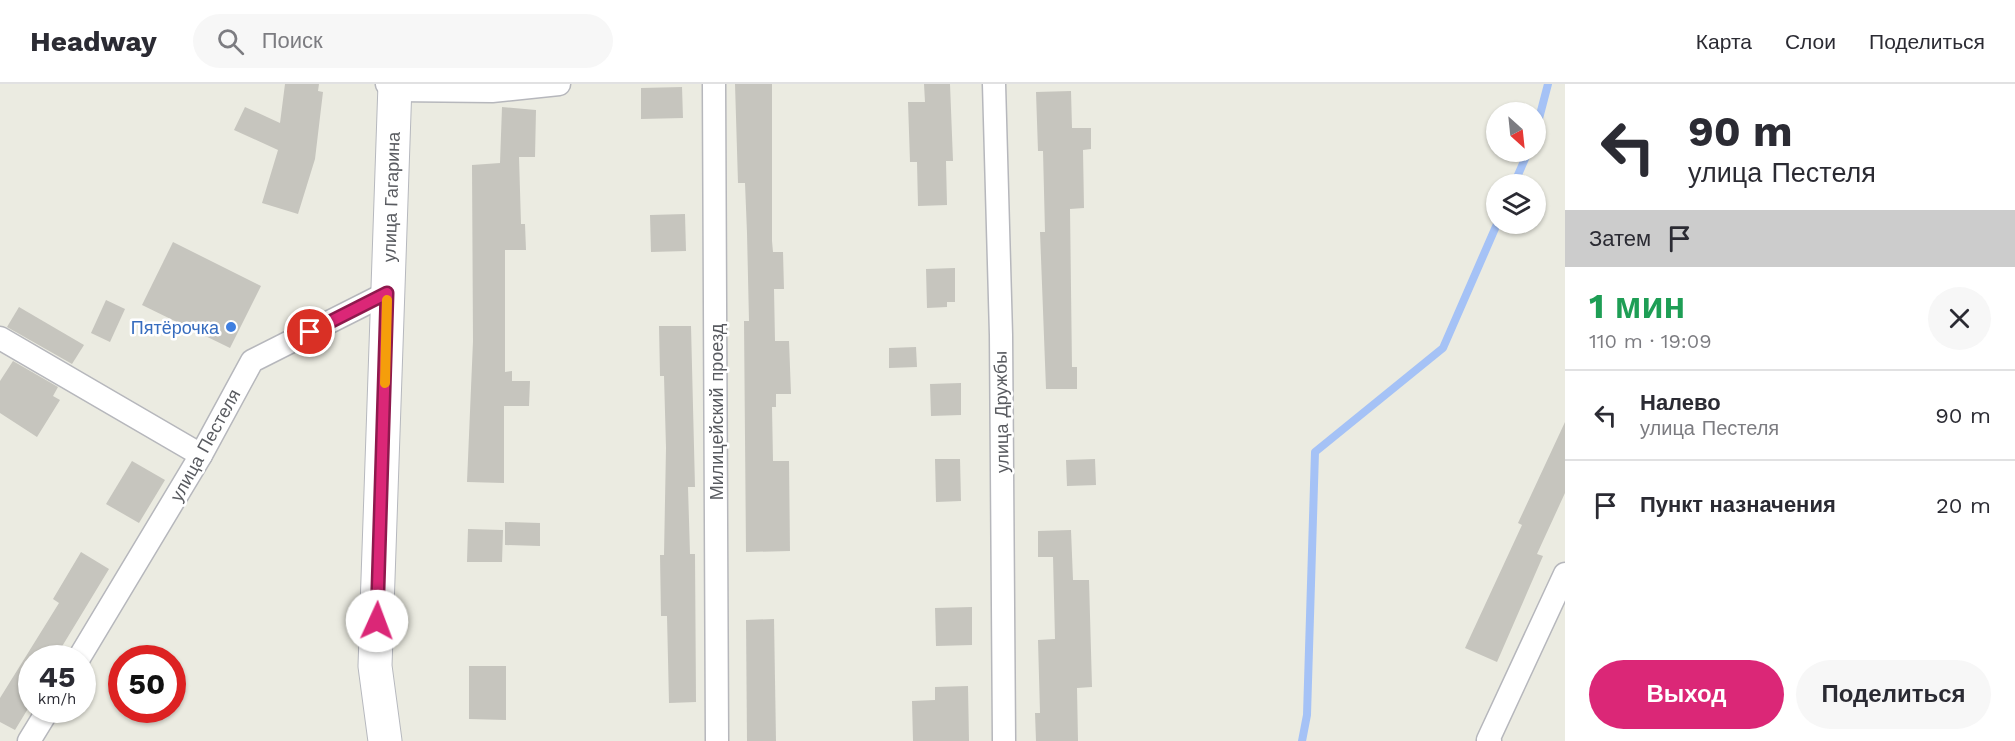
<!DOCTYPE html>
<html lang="ru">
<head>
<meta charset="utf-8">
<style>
	:root { --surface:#fff; --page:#f7f7f7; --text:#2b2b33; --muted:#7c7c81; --line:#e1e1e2; --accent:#db2777 }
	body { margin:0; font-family:"Work Sans",sans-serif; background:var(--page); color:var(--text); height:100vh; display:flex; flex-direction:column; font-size:22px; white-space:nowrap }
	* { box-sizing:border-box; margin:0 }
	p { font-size:20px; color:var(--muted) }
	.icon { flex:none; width:33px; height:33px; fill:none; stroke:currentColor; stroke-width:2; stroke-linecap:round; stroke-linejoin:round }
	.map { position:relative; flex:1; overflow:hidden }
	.drawer { display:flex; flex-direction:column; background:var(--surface); width:450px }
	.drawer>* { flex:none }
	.hud { background:#fff; color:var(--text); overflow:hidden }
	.needle { width:39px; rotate:153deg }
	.controls { position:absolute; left:1486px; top:18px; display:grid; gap:12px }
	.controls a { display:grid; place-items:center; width:60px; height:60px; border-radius:50%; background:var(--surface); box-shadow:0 2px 4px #0004; font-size:30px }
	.speed { position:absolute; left:18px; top:561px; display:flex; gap:12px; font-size:30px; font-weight:700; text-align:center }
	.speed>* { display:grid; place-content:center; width:78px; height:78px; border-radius:50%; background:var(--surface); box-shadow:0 2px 4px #0004; line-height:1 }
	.speed small { font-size:15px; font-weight:400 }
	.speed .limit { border:9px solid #d22; background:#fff; color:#111 }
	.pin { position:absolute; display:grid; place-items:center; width:51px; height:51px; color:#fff; margin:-26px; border:3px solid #fff; border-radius:50%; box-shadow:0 2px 6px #0007 }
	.me { position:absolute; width:66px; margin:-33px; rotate:2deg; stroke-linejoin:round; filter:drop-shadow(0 0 4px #0008) }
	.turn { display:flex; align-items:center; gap:21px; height:126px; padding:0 24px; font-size:27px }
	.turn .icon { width:78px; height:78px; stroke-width:2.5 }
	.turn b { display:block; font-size:42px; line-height:51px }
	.then { display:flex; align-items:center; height:57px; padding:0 24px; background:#0003; gap:12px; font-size:22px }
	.round { display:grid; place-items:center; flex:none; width:63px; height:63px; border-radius:32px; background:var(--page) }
	.head { display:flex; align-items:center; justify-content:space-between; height:102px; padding:0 24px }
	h1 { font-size:36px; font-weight:700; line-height:45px; color:#1e9e55 }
	.cta { display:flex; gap:12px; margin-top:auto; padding:12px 24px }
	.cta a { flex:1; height:69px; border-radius:36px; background:var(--accent); color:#fff; font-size:24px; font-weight:700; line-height:69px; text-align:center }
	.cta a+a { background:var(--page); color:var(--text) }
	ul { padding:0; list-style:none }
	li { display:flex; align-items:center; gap:18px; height:90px; padding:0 24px; border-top:2px solid var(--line) }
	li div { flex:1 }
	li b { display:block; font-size:22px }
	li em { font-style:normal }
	header { display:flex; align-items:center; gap:36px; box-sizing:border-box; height:84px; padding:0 30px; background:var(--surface); border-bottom:2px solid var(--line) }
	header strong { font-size:28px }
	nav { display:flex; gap:33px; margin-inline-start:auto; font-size:21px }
	.search { width:420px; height:54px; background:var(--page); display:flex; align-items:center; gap:15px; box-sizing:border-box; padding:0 21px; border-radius:33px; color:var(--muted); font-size:22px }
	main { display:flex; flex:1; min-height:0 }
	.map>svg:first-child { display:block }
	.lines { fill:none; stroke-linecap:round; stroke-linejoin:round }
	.stream { stroke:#a5c2f6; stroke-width:8 }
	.building { fill:#c6c5be }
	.minor-casing { stroke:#b6b7bc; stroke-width:25 }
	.secondary-casing { stroke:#b6b8be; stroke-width:35 }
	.minor { stroke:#fff; stroke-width:22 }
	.secondary { stroke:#fff; stroke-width:33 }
	.route-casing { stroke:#8e194d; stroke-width:15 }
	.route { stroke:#db2777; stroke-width:10 }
	.slow { stroke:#f59e0b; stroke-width:10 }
	.shop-dot { fill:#3f7fe0; stroke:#fff; stroke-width:2 }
	.labels { text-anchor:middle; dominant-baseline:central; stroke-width:5; stroke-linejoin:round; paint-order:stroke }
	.street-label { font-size:18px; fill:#595b60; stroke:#fff }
	.shop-label { font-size:18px; fill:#366cbe; stroke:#fff; text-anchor:end }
</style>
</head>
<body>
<header>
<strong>Headway</strong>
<div class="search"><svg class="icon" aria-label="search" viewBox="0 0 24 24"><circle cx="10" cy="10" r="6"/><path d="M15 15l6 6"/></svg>Поиск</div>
<nav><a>Карта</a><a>Слои</a><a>Поделиться</a></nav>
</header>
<main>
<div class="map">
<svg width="1565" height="657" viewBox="0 0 1565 657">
	<rect width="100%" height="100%" fill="#ebebe1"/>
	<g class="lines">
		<!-- stream -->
		<g class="stream">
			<polyline points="1536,46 1548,0"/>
			<polyline points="1514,100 1528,68"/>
			<polyline points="1302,657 1307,631 1315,368 1443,264 1497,140"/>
		</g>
	</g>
	<!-- building -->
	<g class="building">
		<polygon points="285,0 319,0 318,7 323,8 315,75 298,130 262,119 278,66 234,46 245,23 280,39"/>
		<polygon points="735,0 772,0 772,157 773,168 783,168 784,205 774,205 775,257 789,257 791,310 776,310 776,323 772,323 773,377 789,377 790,467 746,468 744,237 749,237 747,149 745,99 738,99"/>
		<polygon points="924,0 950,0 953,77 946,77 947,121 918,122 917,78 910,78 908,18 925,18"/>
		<polygon points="682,3 683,34 641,35 641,4"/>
		<polygon points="1071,7 1072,44 1091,44 1091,65 1083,66 1084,124 1070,125 1072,283 1077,283 1077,305 1046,305 1040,148 1045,148 1043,67 1038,67 1036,8"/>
		<polygon points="502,23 536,26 535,73 519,73 521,140 525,140 526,166 505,166 505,288 512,287 512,297 530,297 529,322 504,322 504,399 467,398 473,257 472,81 500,79"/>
		<polygon points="685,130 686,167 651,168 650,131"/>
		<polygon points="173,158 261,202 230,264 142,221"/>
		<polygon points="955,184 955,218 947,218 947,223 927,224 926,185"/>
		<polygon points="106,216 125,225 110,258 91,249"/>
		<polygon points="19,223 84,261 72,280 7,243"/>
		<polygon points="659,242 691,242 695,403 688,403 690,470 695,470 696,618 669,619 667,532 661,532 660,471 664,471 666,364 664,292 660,292"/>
		<polygon points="916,263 917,283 889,284 889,264"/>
		<polygon points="13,277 58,303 53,312 60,316 37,353 0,329 0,297"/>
		<polygon points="961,299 961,331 931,332 930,300"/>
		<polygon points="1565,338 1565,409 1537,470 1543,472 1497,578 1465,564 1522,441 1518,439"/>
		<polygon points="935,375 960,375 961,417 936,418"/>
		<polygon points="1095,375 1096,401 1067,402 1066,376"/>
		<polygon points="132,377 165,396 139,439 106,420"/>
		<polygon points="505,438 540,439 540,462 505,461"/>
		<polygon points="468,445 503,446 502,478 467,478"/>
		<polygon points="1071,446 1073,496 1089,496 1092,603 1077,604 1078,657 1036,657 1035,629 1040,629 1038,556 1055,555 1053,473 1038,473 1038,447"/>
		<polygon points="81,468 109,485 55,574 32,574 32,618 15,646 0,638 0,614 59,519 53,515"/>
		<polygon points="972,523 972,561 936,562 935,524"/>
		<polygon points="774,535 776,657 747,657 746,536"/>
		<polygon points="469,582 506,582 506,636 469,635"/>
		<polygon points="968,602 969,657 913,657 912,617 935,616 935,603"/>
	</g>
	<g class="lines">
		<!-- minor casing -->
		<g class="minor-casing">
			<g id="minor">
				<polyline points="387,0 395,6 492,7 559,0"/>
				<polyline points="714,0 717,657"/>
				<polyline points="994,0 1001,251 1004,657"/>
				<polyline points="0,254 201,371"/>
				<polyline points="79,574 201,371 252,277 387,209"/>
				<polyline points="29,657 48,626"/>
				<polyline points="1490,657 1488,656 1565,490"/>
			</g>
		</g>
		<!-- secondary casing -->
		<g class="secondary-casing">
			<polyline id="secondary" points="385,657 375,582 395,0"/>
		</g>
		<!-- minor -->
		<use href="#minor" class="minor"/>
		<!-- secondary -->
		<use href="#secondary" class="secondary"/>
	</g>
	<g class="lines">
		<!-- route casing -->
		<g class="route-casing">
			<polyline id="route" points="310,248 387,209 377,537"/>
		</g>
		<!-- route -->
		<use href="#route" class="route"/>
		<!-- slow -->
		<polyline class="slow" points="385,299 387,216"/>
	</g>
	<!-- markers -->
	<circle class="shop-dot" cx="231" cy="243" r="6"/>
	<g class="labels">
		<!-- street labels -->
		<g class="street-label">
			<text transform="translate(391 113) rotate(-88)">улица Гагарина</text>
			<text transform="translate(716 328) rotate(-90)">Милицейский проезд</text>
			<text transform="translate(1001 328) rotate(-91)">улица Дружбы</text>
			<text transform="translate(205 361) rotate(-61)">улица Пестеля</text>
		</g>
		<!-- shop labels -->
		<g class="shop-label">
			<text x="219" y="243">Пятёрочка</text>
		</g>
	</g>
</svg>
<div class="controls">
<a><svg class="needle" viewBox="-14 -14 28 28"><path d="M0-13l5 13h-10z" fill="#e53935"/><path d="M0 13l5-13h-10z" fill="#7c7c81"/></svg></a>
<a><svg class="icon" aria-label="layers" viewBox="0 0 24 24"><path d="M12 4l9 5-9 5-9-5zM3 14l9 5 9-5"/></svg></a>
</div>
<div class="speed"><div>45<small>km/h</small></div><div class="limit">50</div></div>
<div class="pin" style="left:310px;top:248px;background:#d93025"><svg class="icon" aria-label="arrive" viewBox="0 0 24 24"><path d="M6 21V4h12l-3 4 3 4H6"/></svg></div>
<svg class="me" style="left:377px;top:537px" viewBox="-20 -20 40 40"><circle r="19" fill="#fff"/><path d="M0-13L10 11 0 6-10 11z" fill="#db2777"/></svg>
</div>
<section class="drawer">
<div class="hud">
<div class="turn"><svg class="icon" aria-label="left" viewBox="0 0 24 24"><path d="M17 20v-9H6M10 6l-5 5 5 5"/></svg><div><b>90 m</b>улица Пестеля</div></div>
<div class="then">Затем<svg class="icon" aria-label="arrive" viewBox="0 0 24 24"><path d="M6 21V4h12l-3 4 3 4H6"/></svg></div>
</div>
<div class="head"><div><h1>1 мин</h1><p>110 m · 19:09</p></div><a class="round"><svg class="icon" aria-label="close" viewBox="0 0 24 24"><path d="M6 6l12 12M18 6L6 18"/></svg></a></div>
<ul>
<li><svg class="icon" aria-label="left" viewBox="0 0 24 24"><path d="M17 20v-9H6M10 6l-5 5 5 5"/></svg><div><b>Налево</b><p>улица Пестеля</p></div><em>90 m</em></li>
<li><svg class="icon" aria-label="arrive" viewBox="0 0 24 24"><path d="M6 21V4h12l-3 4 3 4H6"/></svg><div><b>Пункт назначения</b></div><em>20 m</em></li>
</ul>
<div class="cta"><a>Выход</a><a>Поделиться</a></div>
</section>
</main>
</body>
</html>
